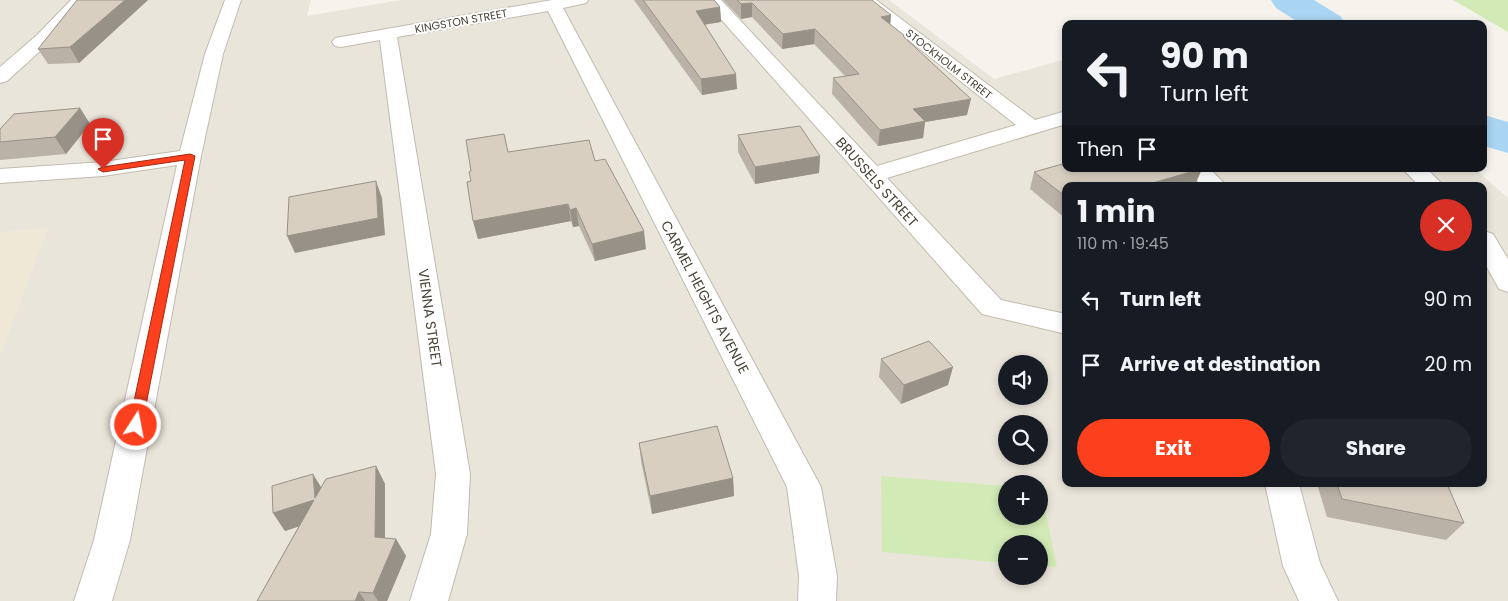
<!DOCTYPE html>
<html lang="en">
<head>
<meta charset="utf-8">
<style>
	:root { --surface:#171b24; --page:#20242c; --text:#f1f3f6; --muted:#9ea1a6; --accent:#fc3f1d }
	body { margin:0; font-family:Poppins,sans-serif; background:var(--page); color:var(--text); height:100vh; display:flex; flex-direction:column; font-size:19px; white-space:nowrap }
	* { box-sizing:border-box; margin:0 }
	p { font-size:16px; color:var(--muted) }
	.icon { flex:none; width:28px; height:28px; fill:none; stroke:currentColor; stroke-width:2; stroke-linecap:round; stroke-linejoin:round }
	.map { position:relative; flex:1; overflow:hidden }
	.panel { position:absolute; left:1062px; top:182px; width:425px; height:305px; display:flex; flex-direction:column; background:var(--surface); border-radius:10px; box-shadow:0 2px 8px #0003 }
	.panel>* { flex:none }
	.top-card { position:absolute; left:1062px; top:20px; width:425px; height:152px; border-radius:10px; box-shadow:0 2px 8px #0003; background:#171b24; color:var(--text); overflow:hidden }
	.fabs { position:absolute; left:998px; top:355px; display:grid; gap:10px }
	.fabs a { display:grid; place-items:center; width:50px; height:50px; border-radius:50%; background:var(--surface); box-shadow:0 2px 8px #0003; font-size:25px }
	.pin { position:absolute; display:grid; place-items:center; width:42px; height:42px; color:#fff; margin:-51px -21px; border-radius:50% 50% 50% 0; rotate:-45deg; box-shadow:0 0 5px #0007 }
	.pin .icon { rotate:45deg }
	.me { position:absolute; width:55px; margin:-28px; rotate:11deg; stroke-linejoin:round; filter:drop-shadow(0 0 4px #0008) }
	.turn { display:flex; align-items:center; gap:18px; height:105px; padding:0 15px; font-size:22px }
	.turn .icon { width:65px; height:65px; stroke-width:2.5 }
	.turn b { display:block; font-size:35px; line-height:42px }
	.then { display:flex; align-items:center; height:48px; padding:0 15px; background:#0003; gap:10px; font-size:19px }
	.round { display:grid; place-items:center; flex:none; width:52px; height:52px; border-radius:26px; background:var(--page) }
	.head { display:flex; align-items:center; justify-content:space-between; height:85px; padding:0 15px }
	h1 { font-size:30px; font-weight:700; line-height:38px }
	.primary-button { display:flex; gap:10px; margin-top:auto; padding:10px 15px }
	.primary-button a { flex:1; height:58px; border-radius:30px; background:var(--accent); color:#fff; font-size:20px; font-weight:700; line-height:58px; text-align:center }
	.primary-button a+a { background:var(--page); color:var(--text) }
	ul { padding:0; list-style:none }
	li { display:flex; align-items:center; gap:15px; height:65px; padding:0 15px }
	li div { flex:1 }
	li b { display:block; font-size:19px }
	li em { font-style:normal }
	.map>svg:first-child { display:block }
	.residential { fill:#eae5da; fill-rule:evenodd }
	.education { fill:#efe8d6 }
	.green { fill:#d2eab5 }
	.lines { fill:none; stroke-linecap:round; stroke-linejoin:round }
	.river { fill:#a9d4f2; fill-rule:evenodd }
	.street-casing { stroke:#c2bbae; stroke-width:2 }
	.street { fill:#fff; fill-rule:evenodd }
	.wall { fill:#bab2a6 }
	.shaded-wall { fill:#979187 }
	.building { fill:#d8cfc1; stroke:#979187 }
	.route { fill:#fc3f1d; stroke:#a42913 }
	.labels { text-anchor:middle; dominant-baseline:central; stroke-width:4; stroke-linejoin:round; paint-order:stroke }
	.far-street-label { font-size:11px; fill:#4b4439; stroke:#fff }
	.street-label { font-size:14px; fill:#4b4439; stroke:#fff }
</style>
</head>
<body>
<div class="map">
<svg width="1508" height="601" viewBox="0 0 1508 601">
	<rect width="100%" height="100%" fill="#f6f3ec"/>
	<!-- residential -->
	<path class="residential" d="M0 0H311L307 16 401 0H889L994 79 1066 59V169H1475L1508 198V601H0ZM1066 186H1484V484H1066ZM1006 364H1039V396H1006ZM1006 424H1039V456H1006ZM1006 484H1039V516H1006ZM1006 544H1039V576H1006Z"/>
	<!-- education -->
	<polygon class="education" points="48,228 0,356 0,232"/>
	<!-- green -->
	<g class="green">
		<polygon points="1453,0 1508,0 1508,32"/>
		<polygon points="881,476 1006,486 1006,516 1039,516 1039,488 1041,489 1057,567 1039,566 1039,544 1006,544 1006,563 882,552"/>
	</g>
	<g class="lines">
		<!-- river -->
		<g class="river">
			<polygon points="1271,0 1314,0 1340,16 1346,24 1301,24 1276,8"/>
			<polygon points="1484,115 1508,122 1508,153 1484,146"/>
		</g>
		<!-- street casing -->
		<g class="street-casing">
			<g id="street">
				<polygon points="71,0 88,0 49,43 7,81 0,83 0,67 37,35"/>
				<polygon points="225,0 241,0 223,54 201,156 130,540 112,601 74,601 94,540 177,165 103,176 0,183 0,169 103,162 180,151 205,54"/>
				<polygon points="552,0 588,0 586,3 563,8 821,487 837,576 836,601 798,601 799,576 787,487 548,11 397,37 470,474 467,534 448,601 410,601 431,534 436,474 380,40 341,47 335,46 332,42 335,38 341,37"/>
				<polygon points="704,0 721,0 877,166 1016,125 858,0 876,0 1035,120 1066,111 1066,124 887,178 1001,300 1066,314 1066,334 982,314"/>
				<polygon points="1186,169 1210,169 1227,186 1202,186"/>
				<polygon points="1403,169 1427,169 1444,186 1419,186"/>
				<polygon points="1484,231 1493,234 1508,259 1508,292 1499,289 1484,262"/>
				<polygon points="1265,484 1299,484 1320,563 1338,601 1299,601 1283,566"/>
			</g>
		</g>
		<!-- street -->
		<use href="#street" class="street"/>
	</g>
	<!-- wall -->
	<g class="wall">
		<polygon points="148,0 79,63 48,64 38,49"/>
		<polygon points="634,0 714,0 720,7 721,22 705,24 737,89 702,95"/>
		<polygon points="723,0 872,0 890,24 905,38 967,115 925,122 923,138 878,146 832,94 833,78 845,76 814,44 782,49 752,17 741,19"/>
		<polygon points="80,108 90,124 66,154 0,160 0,129"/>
		<polygon points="738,135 820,156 819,173 755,184 738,152"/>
		<polygon points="508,152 595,161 646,249 595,261 579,226 573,227 571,221 478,239 473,221 471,181 471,171"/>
		<polygon points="1034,172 1195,185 1066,186 1066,219 1030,189"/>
		<polygon points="881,359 948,385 901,404 879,377"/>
		<polygon points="639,443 733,478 734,496 652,514 641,461"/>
		<polygon points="376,466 385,484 385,538 396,539 406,556 387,601 257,601 299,526 285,531 273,513 321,487"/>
		<polygon points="1317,484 1447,484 1464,523 1446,540 1327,517"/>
	</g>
	<!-- shaded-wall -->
	<g class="shaded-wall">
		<polygon points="125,0 148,0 79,63 70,47"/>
		<polygon points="752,3 752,17 741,19 741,4"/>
		<polygon points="720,7 721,22 697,26 696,11"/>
		<polygon points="891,15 890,30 881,17"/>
		<polygon points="815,29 814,44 782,49 783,34"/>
		<polygon points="736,74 737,89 702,95 701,79"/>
		<polygon points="971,99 967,115 925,122 923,138 878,146 880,130 913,109"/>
		<polygon points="80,108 90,124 66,154 55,137"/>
		<polygon points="820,156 819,173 755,184 755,167"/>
		<polygon points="1202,169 1195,185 1192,186 1142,186"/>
		<polygon points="376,181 382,198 385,235 295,253 287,236"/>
		<polygon points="568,204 571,221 478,239 473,221"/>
		<polygon points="576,208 579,226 573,227 570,210"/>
		<polygon points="644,231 646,249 595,261 592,244"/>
		<polygon points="953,367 948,385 901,404 904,385"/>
		<polygon points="376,466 385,484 385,555 375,537"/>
		<polygon points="313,474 324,492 315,498"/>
		<polygon points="733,478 734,496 652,514 650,496"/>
		<polygon points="314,500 325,518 285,531 273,513"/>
		<polygon points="396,539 406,556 387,601 378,601 373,593"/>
		<polygon points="359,592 365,601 355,601"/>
	</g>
	<!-- building -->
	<g class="building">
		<polygon points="77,0 125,0 70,47 38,49"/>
		<polygon points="643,0 714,0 720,7 696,11 736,74 701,79"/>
		<polygon points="737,0 872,0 891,15 881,17 905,36 903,36 971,99 913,109 925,121 880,130 833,78 859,74 815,29 783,34 752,3 741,4"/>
		<polygon points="80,108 55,137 0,142 0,129 14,114"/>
		<polygon points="800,126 820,156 755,167 738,135"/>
		<polygon points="504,134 508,152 589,140 595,161 605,159 644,231 592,244 576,208 570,210 568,204 473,221 467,182 471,181 469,172 471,171 466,140"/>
		<polygon points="1066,163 1066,169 1201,169 1142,186 1066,186 1066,197 1034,172"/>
		<polygon points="376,181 378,218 287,236 289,197"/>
		<polygon points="929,341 953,367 904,385 881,359"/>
		<polygon points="717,426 733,478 650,496 639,443"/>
		<polygon points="376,466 375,537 396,539 373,593 359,592 355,601 257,601 314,500 273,513 272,486 313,474 315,498 326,479"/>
		<polygon points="1337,484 1447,484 1464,523 1342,499"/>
	</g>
	<!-- route -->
	<polygon class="route" points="190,154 195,156 142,425 140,429 136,430 131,429 129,425 185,160 103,172 98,169 103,167"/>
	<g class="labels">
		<!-- far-street labels -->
		<g class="far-street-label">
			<text transform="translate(461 21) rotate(-10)">KINGSTON STREET</text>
			<text transform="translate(949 64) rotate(38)">STOCKHOLM STREET</text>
		</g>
		<!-- street labels -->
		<g class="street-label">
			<text transform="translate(877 182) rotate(48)">BRUSSELS STREET</text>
			<text transform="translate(705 297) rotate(62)">CARMEL HEIGHTS AVENUE</text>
			<text transform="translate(430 318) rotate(82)">VIENNA STREET</text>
		</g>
	</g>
</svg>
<div class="fabs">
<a><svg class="icon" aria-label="sound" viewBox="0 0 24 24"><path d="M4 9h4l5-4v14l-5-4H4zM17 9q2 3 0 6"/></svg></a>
<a><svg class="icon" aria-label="search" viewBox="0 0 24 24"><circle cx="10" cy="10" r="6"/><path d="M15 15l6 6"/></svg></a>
<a>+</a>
<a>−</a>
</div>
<div class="pin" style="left:103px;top:169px;background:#d93025"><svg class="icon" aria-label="arrive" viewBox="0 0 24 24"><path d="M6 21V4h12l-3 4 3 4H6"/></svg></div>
<svg class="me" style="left:136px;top:425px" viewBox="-20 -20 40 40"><circle r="17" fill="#fc3f1d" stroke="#fff" stroke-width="3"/><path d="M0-11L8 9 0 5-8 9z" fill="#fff"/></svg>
<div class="top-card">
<div class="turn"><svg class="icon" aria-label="left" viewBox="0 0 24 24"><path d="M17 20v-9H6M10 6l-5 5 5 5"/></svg><div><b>90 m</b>Turn left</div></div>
<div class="then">Then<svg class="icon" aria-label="arrive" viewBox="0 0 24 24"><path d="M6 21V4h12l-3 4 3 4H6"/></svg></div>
</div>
<section class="panel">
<div class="head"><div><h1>1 min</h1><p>110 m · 19:45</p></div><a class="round" style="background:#d93025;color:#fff"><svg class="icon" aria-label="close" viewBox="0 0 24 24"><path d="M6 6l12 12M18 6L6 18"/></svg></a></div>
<ul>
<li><svg class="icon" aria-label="left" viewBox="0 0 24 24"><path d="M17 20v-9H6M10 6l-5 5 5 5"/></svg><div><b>Turn left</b></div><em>90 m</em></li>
<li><svg class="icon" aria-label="arrive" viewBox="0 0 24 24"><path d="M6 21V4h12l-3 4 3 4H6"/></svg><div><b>Arrive at destination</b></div><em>20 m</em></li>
</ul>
<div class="primary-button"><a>Exit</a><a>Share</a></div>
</section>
</div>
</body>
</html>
